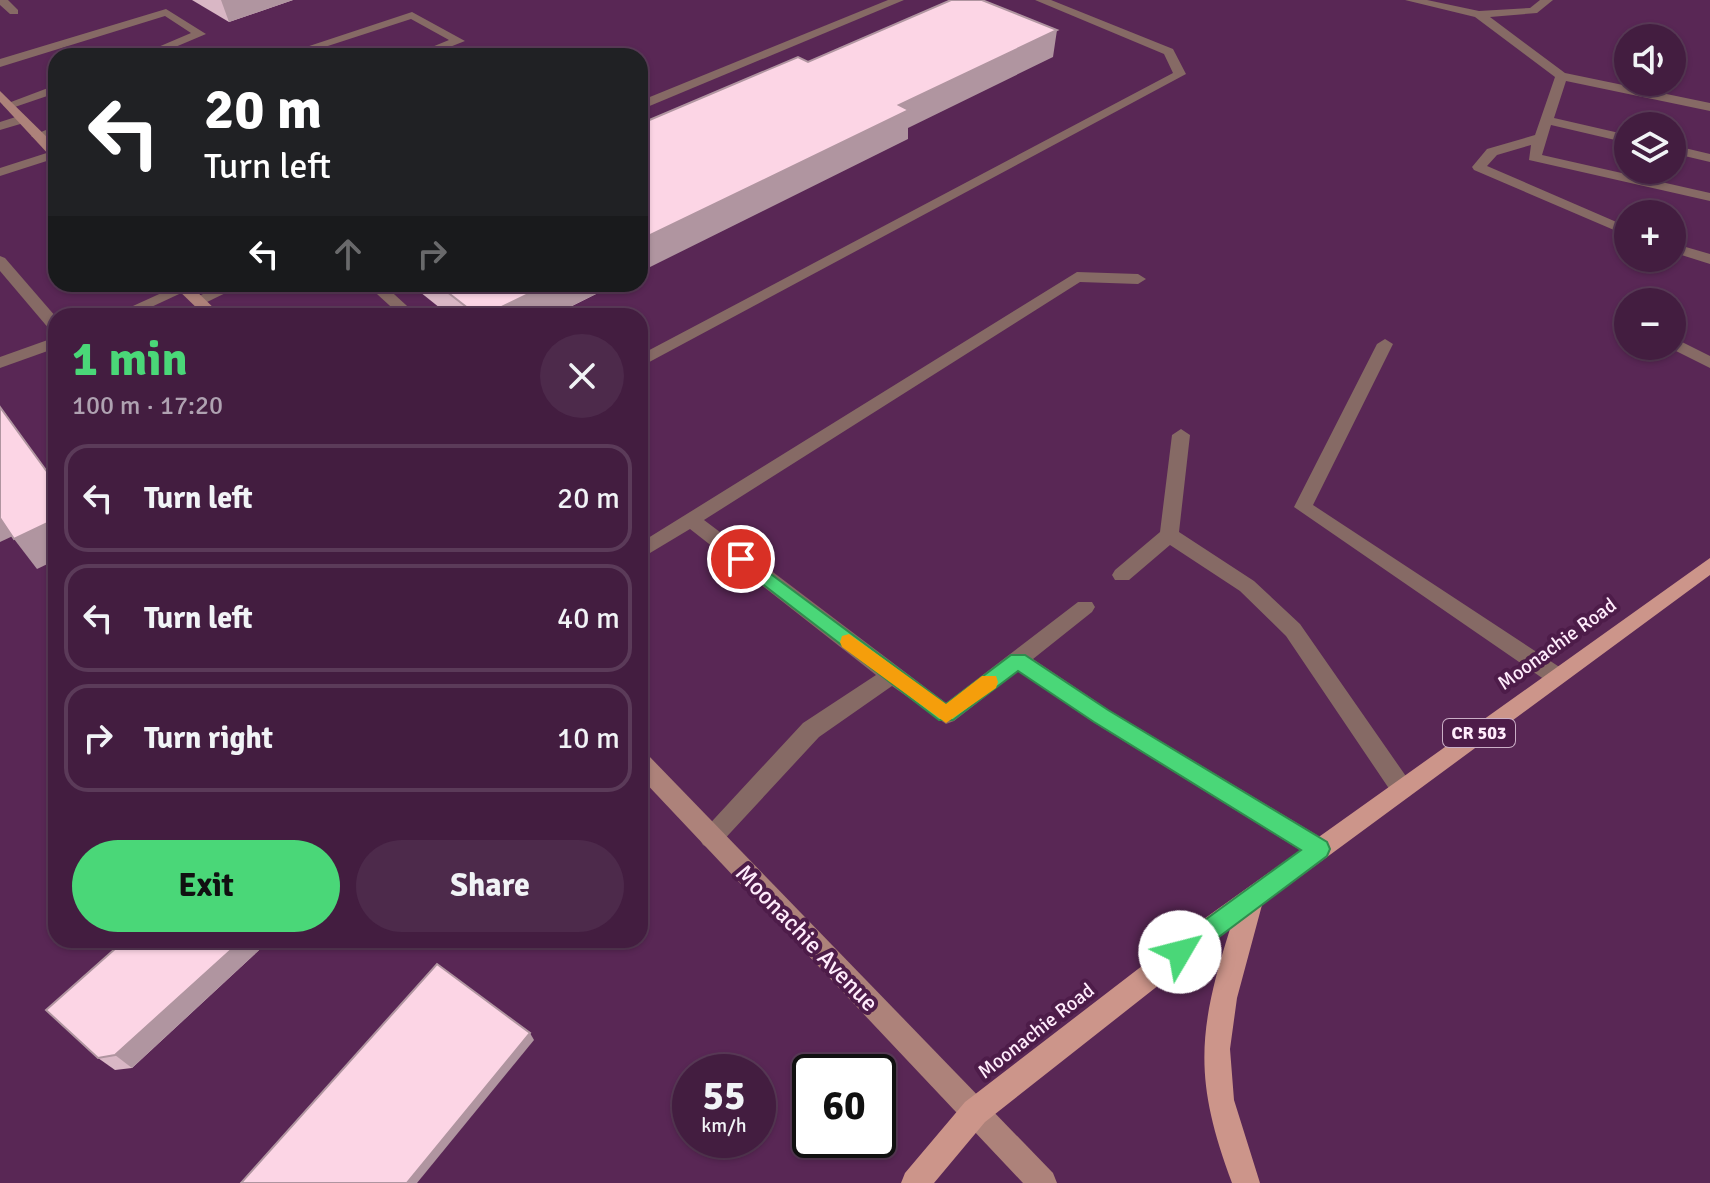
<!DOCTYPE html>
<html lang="en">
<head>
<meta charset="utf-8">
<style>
	:root { --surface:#431d40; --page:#4d2a4b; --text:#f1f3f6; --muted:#afa2b1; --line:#5b3b59; --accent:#4ad778 }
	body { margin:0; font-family:Signika,sans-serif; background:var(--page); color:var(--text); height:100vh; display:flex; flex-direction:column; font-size:30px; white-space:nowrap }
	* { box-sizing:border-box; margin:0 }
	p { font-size:26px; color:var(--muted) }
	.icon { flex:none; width:44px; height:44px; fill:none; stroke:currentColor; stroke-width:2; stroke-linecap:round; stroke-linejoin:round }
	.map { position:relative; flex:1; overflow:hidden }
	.details { position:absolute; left:48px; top:308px; width:600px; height:640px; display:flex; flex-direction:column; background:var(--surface); border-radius:24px; box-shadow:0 2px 6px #0004,0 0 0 2px var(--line) }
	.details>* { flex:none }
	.banner { position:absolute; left:48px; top:48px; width:600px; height:244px; border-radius:24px; box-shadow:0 2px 6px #0004,0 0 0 2px var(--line); background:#202124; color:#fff; overflow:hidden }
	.buttons { position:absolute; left:1614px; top:24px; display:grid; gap:16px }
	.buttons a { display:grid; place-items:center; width:72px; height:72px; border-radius:50%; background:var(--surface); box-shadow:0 2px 6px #0004,0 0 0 2px var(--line); font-size:40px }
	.speed { position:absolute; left:672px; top:1054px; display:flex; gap:16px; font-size:40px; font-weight:700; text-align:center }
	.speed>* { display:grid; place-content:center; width:104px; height:104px; border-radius:50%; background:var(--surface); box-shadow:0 2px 6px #0004,0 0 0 2px var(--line); line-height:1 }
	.speed small { font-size:20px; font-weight:400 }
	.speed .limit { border:4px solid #111; border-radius:12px; background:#fff; color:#111 }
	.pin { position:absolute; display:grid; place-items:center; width:68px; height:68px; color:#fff; margin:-34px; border:4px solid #fff; border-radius:50%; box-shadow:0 2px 8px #0007 }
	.me { position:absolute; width:88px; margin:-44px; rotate:53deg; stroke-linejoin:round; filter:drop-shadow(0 0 6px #0008) }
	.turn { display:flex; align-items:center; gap:28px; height:168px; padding:0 24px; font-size:36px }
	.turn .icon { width:104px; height:104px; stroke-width:2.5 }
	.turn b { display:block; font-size:56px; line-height:68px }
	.lanes { display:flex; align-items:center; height:76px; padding:0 24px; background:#0003; justify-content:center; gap:40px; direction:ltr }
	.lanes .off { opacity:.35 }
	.round { display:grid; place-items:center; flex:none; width:84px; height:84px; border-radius:42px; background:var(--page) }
	.headline { display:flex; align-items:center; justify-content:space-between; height:136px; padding:0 24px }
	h1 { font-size:48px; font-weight:700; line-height:60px; color:var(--accent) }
	.button { display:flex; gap:16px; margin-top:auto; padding:16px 24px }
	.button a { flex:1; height:92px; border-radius:48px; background:var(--accent); color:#111; font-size:32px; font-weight:700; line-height:92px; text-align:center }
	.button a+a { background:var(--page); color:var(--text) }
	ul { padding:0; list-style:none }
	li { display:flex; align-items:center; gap:24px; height:108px; margin:0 16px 12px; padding:0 8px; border:4px solid var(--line); border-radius:24px }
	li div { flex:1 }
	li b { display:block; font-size:30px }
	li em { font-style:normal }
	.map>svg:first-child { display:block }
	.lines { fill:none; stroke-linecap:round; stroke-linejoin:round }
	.service { fill:#866a65; fill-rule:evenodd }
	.minor { fill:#866a65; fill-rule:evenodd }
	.secondary { fill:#ad827a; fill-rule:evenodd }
	.primary { fill:#cc958a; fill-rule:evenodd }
	.wall { fill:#d9b7c5 }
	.shaded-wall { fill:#b095a0 }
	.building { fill:#fcd5e5; stroke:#b095a0; stroke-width:2 }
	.route { fill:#4ad778; stroke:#308c4e; stroke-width:2 }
	.slow { fill:#f59e0b }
	.labels { text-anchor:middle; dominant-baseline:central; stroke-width:8; stroke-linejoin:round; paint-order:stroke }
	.shield { fill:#4d1c49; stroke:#caaec6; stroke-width:2 }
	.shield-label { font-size:18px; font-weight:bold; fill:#ffecfc }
	.street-label { font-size:20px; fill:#ffecfc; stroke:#4d1c49 }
	.near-street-label { font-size:24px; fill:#ffecfc; stroke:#4d1c49 }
</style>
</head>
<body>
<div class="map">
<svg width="1710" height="1183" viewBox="0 0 1710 1183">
	<rect width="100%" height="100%" fill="#592755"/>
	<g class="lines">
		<!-- service -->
		<g class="service">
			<polygon points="0,0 8,0 18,10 18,14 10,14 0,5"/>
			<polygon points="888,0 904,0 640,110 640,101"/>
			<polygon points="1035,0 1051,0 1173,49 1186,74 640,367 640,355 1173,73 1164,54"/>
			<polygon points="1405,0 1427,0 1479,11 1530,8 1540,0 1553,0 1537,13 1490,17 1565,73 1710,103 1710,111 1566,81 1554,118 1628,135 1628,143 1551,125 1542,155 1710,193 1710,201 1529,160 1531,145 1497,155 1487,166 1628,227 1628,236 1474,170 1472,167 1487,149 1535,135 1555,77 1475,17"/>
			<polygon points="166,9 206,34 154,56 137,56 191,33 165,16 0,67 0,59"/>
			<polygon points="412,12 465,41 427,56 410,56 449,40 411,19 297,56 279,56"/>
			<polygon points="56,85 56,93 9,109 3,105"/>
			<polygon points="56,126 56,134 38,140 31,136"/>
			<polygon points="1672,145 1710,154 1710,162 1672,153"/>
			<polygon points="56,150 56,158 0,176 0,168"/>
			<polygon points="1672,243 1710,254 1710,264 1672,252"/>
			<polygon points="0,256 5,258 56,317 56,332 50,330 0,271"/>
			<polygon points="1077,272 1138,274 1146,279 1138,284 1080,282 704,520 946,703 1078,602 1092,602 1095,607 1092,612 1033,659 1109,710 1327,841 1331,849 1327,857 1319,860 1311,857 1093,722 1018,671 954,721 946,724 892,686 819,737 719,845 711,849 703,845 699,838 703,831 803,723 876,675 690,529 640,559 640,543"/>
			<polygon points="223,284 244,284 205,303 193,303 191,300"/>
			<polygon points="366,284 383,284 418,316 401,316"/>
			<polygon points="179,285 189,285 192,288 132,316 111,316"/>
			<polygon points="56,337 56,348 0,368 0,357"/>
			<polygon points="1385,339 1393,344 1313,505 1564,670 1567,676 1564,682 1556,685 1548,682 1294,507 1377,344"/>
			<polygon points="1676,339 1710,356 1710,368 1670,348 1672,340"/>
			<polygon points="1181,429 1190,435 1179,532 1254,581 1300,624 1410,782 1413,789 1410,796 1402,799 1394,796 1286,636 1240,591 1170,545 1129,580 1115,580 1112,575 1115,570 1160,532 1172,435"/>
		</g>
		<!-- minor -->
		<polygon class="minor" points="22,115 28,119 27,122 0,130 0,122"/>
		<!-- secondary -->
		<g class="secondary">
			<polygon points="0,91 56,146 56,158 51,157 0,102"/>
			<polygon points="172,284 189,284 222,316 205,316"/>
			<polygon points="640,752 648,755 1053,1173 1057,1183 1023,1183 640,777"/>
		</g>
		<!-- primary -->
		<path class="primary" d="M1710 558V575L1262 905 1237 998 1230 1049 1234 1100 1260 1183H1232C1194 1081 1197 1033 1230 929L985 1122 934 1183H901L905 1173 965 1102 1194 926Z"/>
	</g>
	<!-- wall -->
	<g class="wall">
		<polygon points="192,0 293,0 229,22"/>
		<polygon points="410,284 616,284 552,316 450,316"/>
		<polygon points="125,940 270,940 132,1068 115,1070 98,1058"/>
	</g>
	<!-- shaded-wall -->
	<g class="shaded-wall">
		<polygon points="221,0 293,0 229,22"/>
		<polygon points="1057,30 1053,57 908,128 908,139 640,272 640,240 899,105"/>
		<polygon points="549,284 616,284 552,316 483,316"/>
		<polygon points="0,516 15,535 0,542"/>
		<polygon points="56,519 56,560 37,569 14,539"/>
		<polygon points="242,940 270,940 132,1068 115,1055"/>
		<polygon points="530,1033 534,1040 417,1183 407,1183"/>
	</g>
	<!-- building -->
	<g class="building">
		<polygon points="951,0 982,0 1057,30 899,105 909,110 640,240 640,124 798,57 808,62"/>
		<polygon points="437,284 549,284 483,316 478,316"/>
		<polygon points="0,407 56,484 56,519 14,539 0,518"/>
		<polygon points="125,940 242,940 115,1055 98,1058 46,1010"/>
		<polygon points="437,964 530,1033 407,1183 241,1183"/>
	</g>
	<!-- route -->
	<polygon class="route" points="741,552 946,704 1011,655 1025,655 1108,710 1327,842 1330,849 1327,856 1188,960 1180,963 1172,960 1168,952 1172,944 1301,850 1094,722 1018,671 953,720 939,720 735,563 733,559"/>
	<!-- slow -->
	<polygon class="slow" points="849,634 946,704 982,676 996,676 998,682 996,688 946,723 842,647 840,642 842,636"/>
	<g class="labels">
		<!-- shield labels -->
		<rect class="shield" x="1443" y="719" width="72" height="28" rx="6"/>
		<g class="shield-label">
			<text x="1479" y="733">CR 503</text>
		</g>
		<!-- street labels -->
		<g class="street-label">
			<text transform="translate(1557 644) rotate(-36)">Moonachie Road</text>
			<text transform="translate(1036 1031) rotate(-38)">Moonachie Road</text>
		</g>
		<!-- near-street labels -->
		<g class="near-street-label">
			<text transform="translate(807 938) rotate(46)">Moonachie Avenue</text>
		</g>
	</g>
</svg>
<div class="buttons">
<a><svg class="icon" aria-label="sound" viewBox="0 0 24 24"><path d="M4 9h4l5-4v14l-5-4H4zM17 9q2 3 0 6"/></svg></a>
<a><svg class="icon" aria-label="layers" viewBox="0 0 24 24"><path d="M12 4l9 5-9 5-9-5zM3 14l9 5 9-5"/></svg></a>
<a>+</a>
<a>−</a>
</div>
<div class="speed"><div>55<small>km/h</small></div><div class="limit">60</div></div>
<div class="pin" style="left:741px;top:559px;background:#d93025"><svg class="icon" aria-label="arrive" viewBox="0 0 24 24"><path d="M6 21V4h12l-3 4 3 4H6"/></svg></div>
<svg class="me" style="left:1180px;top:952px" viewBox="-20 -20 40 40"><circle r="19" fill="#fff"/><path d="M0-13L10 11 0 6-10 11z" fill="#4ad778"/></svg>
<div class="banner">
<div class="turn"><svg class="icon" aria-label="left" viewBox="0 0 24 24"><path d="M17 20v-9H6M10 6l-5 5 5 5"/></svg><div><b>20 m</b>Turn left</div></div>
<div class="lanes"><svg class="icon" aria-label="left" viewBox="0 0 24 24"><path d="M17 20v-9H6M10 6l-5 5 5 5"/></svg><svg class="icon off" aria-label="ahead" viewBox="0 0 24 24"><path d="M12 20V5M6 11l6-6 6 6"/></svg><svg class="icon off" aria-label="right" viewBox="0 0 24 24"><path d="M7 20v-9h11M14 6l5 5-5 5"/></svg></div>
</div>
<section class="details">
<div class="headline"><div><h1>1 min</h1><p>100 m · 17:20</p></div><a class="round"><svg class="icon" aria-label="close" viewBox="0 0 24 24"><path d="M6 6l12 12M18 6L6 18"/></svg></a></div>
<ul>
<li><svg class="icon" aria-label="left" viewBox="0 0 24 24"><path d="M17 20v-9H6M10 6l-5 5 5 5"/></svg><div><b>Turn left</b></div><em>20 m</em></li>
<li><svg class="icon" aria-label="left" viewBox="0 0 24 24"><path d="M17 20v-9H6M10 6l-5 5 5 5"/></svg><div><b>Turn left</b></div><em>40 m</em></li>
<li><svg class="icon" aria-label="right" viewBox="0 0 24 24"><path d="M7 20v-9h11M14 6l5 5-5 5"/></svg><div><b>Turn right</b></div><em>10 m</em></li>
</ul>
<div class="button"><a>Exit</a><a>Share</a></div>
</section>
</div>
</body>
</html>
